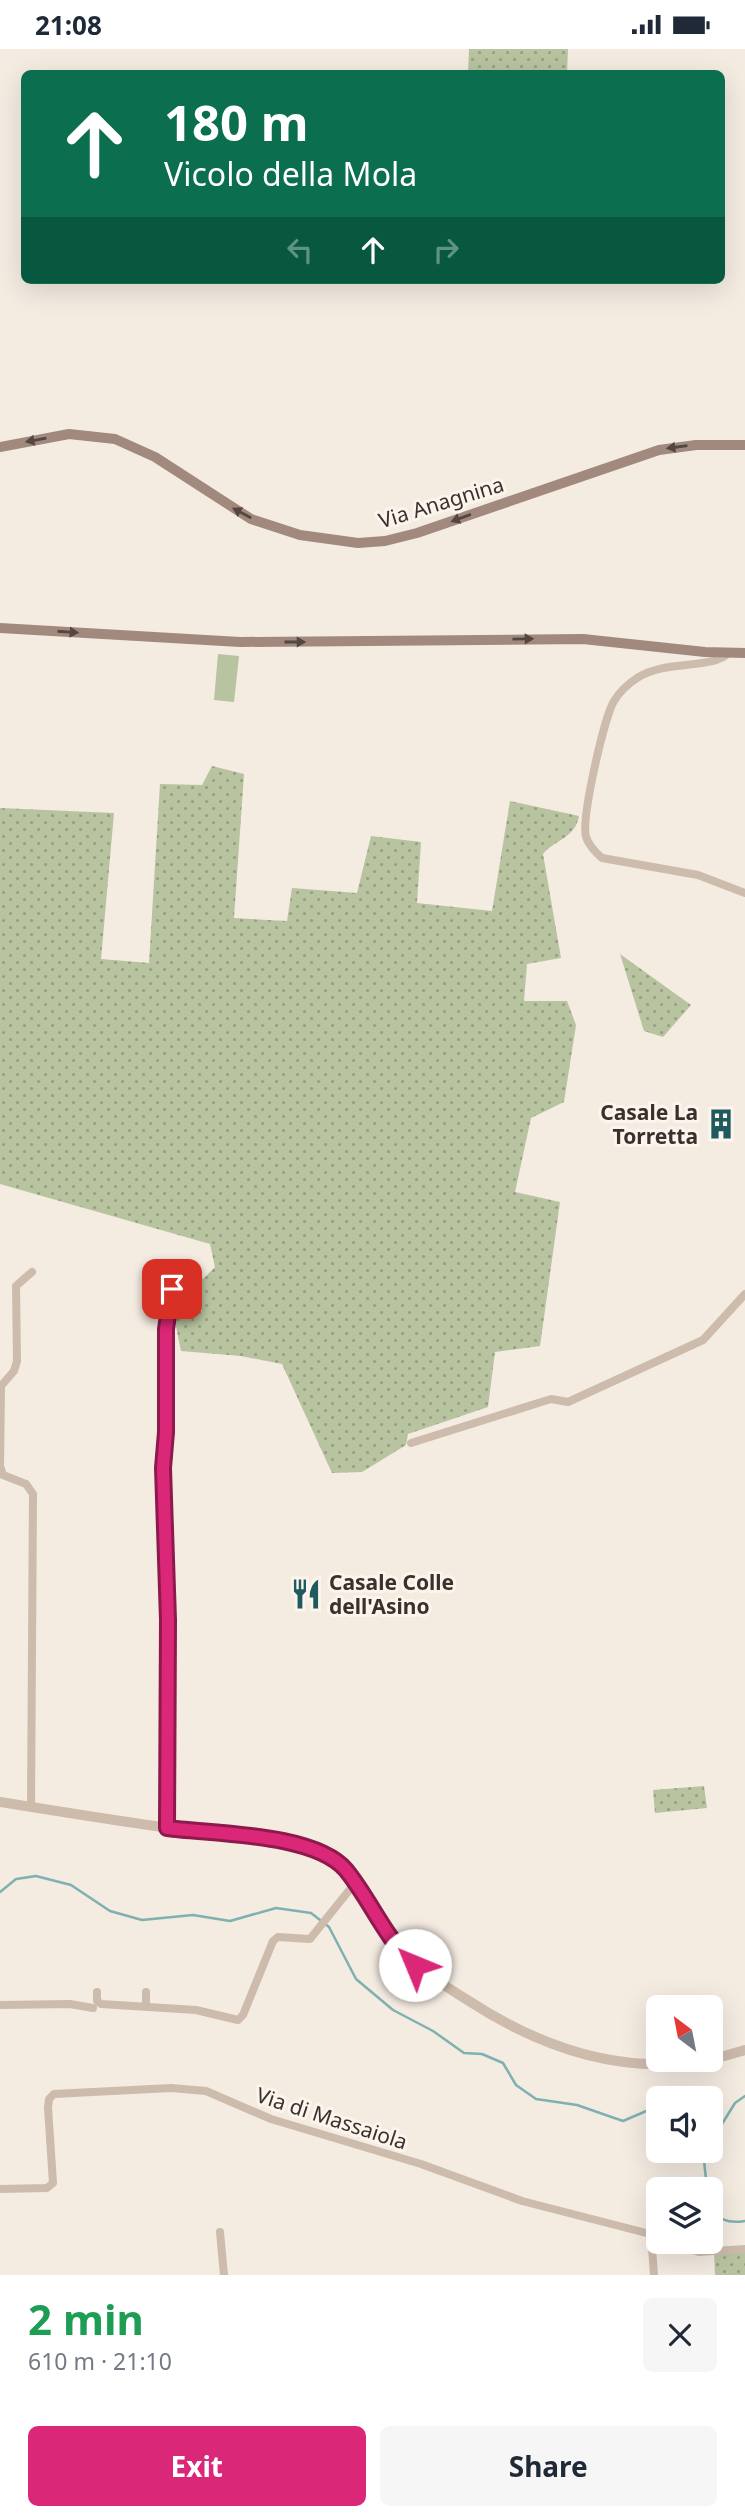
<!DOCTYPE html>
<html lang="en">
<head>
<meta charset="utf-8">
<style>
	:root { --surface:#fff; --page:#f6f6f7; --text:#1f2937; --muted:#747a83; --accent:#db2777 }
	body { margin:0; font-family:"Noto Sans",sans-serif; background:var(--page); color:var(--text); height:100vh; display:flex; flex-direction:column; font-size:26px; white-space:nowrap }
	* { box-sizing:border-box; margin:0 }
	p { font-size:23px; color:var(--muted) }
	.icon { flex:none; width:38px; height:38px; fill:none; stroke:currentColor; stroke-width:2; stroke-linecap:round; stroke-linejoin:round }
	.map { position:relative; height:2226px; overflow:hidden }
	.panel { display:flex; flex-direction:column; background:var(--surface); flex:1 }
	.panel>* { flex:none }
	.guide { position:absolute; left:21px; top:21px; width:704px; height:214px; border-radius:10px; box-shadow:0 7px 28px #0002; background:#0b6e4f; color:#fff; overflow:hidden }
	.needle { width:46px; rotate:328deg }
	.controls { position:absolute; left:646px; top:1946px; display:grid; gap:14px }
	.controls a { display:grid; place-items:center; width:77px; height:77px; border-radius:10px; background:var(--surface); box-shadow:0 7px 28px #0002; font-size:35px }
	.pin { position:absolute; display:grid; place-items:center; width:60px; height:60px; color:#fff; margin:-30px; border-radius:14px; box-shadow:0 4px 10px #0006 }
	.me { position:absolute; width:77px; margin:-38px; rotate:315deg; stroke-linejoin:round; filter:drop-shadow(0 0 5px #0008) }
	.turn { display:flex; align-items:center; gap:24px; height:147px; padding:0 28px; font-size:32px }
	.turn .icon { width:91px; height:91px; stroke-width:2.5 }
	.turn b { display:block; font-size:49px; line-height:60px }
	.lanes { display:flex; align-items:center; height:66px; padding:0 28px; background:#0003; justify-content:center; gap:35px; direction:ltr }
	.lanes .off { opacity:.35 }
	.round { display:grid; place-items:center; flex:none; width:74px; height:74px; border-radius:10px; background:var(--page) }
	.overview { display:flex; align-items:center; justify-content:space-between; height:119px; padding:0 28px }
	h1 { font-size:42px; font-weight:700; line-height:52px; color:#1e9e55 }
	.action { display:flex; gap:14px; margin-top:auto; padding:14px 28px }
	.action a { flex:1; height:80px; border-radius:10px; background:var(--accent); color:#fff; font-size:28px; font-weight:700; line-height:80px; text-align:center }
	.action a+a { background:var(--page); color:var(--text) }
	.status { display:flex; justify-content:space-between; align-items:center; height:49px; padding:0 35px; background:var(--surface); direction:ltr }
	.status svg { height:19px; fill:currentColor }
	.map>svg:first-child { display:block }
	.green { fill:url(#green-dots) }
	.pitch { fill:#b8c4a0 }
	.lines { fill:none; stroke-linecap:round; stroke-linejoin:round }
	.stream { stroke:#7fb0b2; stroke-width:2.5 }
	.minor { stroke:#cdbbac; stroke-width:8 }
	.tertiary { stroke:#cdbbac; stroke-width:10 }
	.secondary { stroke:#a18a7d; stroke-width:10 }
	.oneway { fill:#544640 }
	.route-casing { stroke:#8e194d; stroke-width:18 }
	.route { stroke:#db2777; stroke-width:12 }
	.labels { text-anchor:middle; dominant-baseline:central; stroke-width:6; stroke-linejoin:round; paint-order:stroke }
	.street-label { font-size:21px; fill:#3b302b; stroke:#fbf5ee }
	.poi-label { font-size:21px; font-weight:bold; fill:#3b302b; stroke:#fbf5ee; text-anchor:end }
</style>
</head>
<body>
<div class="status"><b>21:08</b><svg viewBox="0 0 49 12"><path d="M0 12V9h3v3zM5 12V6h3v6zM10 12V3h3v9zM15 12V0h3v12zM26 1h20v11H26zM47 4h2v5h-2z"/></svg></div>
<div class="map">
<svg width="745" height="2226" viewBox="0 0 745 2226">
	<defs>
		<pattern id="green-dots" width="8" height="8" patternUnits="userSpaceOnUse" patternTransform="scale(1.75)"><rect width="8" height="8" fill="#b8c4a0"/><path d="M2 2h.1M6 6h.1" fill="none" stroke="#97a083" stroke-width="1.8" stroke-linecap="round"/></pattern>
	</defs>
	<rect width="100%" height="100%" fill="#f4ebe1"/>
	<!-- green -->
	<g class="green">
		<polygon points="469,0 568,0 567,24 468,24"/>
		<path d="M212 717 244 725 234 869 287 872 292 839 357 844 371 787 421 793 417 854 492 862 510 752 579 767C575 789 556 790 543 805L561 909 527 915 524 952H567L576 976 564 1053 531 1069 515 1143 560 1153 540 1297 495 1303 488 1358 408 1385 406 1396 362 1423 332 1424 282 1315 241 1307 181 1302 172 1258 175 1241 204 1229 215 1218 210 1195 0 1135V759L114 764 101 910 149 914 160 735 202 736Z"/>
		<polygon points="620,905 691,956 663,988 644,982"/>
		<polygon points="704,1737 707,1759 655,1764 653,1741"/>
		<polygon points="745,2200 745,2226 715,2226 714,2203"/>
	</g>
	<!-- pitch -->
	<polygon class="pitch" points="218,605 239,607 234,653 214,651"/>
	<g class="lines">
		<!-- stream -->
		<g class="stream">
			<polyline points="0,1843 16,1830 36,1827 71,1836 110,1862 142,1871 193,1866 230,1872 276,1859 311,1864 329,1878 356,1930 393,1961 433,1982 464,2004 482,2005 503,2014 516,2036 536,2050 577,2056 623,2072 658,2057"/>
			<polyline points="717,2083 735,2054 745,2047"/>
			<polyline points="710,2091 712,2089"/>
			<polyline points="703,2102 707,2140"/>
			<path d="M710 2155C718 2171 727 2175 745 2172"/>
		</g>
		<!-- minor -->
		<g class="minor">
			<path d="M729 604C710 621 667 610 637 629 628 635 620 642 614 652 604 669 581 769 586 788 589 797 595 803 602 809L698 826 745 844"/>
			<polyline points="411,1394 551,1350 568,1353 703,1291 745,1245"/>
			<polyline points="31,1758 33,1445 26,1435 3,1426 0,1417 1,1337 14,1322 17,1312 16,1237 32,1223"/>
			<polyline points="167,1779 168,1571 163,1419 166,1280 171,1240"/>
			<polyline points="97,1943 97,1952 101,1955 196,1961 238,1971 243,1966 273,1892 278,1888 310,1890 355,1834"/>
			<polyline points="0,1956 70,1955 93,1959"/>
			<polyline points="146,1957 146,1943"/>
			<polyline points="0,2140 47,2139 53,2134 48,2059 49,2050 54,2045 171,2039 206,2042 271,2070 421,2115 522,2152 658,2187"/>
			<polyline points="220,2183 224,2226"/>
			<polyline points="651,2184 654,2226"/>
			<polyline points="670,2193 699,2203 745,2200"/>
		</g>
		<!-- tertiary -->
		<path class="tertiary" d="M0 1753C68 1764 136 1775 204 1784 244 1789 286 1788 324 1804 359 1819 370 1868 394 1895 416 1919 442 1935 469 1952 554 2007 647 2034 745 2001"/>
		<!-- secondary -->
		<g class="secondary">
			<polyline points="0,398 69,385 115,390 155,408 251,470 300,486 358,494 385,492 417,484 659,401 696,396 745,396"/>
			<polyline points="0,579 240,593 583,590 705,603 745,604"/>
		</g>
	</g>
	<!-- one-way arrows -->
	<defs><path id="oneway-solid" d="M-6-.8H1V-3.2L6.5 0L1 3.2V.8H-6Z" transform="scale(1.75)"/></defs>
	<g class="oneway">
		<use href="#oneway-solid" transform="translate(36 391) rotate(170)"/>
		<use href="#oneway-solid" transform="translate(677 398) rotate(172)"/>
		<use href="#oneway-solid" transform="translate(242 464) rotate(-152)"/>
		<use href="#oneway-solid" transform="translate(461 469) rotate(160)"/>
		<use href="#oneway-solid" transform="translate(68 583) rotate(4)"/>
		<use href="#oneway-solid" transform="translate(523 590) rotate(-1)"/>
		<use href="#oneway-solid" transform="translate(295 593)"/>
	</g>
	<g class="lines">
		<!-- route casing -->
		<g class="route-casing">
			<path id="route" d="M172 1240 166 1280V1383L163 1419 168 1571 167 1779C213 1785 315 1784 346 1821 372 1853 383 1887 415 1916"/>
		</g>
		<!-- route -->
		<use href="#route" class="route"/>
	</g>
	<!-- icons -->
	<defs>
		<g id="building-bare" transform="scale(2.415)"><path d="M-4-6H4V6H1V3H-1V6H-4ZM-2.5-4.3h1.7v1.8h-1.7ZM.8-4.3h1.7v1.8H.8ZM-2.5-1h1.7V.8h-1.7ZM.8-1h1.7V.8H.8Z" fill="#1f5a5e" stroke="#fbf5ee" stroke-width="2.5" paint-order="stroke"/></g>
		<g id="restaurant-bare" transform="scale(2.415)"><path d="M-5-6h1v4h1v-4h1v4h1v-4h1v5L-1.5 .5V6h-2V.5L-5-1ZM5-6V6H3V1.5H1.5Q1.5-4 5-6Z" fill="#1f5a5e" stroke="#fbf5ee" stroke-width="2.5" paint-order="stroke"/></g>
	</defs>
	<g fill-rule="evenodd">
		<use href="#building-bare" x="721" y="1075"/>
		<use href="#restaurant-bare" x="306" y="1545"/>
	</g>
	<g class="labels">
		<!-- street labels -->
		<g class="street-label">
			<text transform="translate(441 453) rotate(-17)">Via Anagnina</text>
			<text transform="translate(332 2069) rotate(18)">Via di Massaiola</text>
		</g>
		<!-- poi labels -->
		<g class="poi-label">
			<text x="698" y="1063">Casale La<tspan x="698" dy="24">Torretta</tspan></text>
			<text x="329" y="1533" text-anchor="start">Casale Colle<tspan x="329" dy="24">dell'Asino</tspan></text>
		</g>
	</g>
</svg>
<div class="controls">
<a><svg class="needle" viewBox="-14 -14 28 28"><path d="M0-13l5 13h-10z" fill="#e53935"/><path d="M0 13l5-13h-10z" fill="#747a83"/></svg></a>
<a><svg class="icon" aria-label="sound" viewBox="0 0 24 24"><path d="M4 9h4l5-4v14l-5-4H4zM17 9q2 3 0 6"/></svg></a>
<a><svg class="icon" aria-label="layers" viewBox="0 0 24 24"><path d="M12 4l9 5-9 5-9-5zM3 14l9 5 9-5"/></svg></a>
</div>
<div class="pin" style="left:172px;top:1240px;background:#d93025"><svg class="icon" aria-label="arrive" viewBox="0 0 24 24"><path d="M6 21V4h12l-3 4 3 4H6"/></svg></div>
<svg class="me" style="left:415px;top:1916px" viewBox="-20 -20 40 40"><circle r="19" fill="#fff"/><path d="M0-13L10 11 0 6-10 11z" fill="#db2777"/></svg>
<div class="guide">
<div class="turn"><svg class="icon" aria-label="ahead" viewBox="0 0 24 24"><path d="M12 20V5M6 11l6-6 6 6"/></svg><div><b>180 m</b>Vicolo della Mola</div></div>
<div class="lanes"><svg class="icon off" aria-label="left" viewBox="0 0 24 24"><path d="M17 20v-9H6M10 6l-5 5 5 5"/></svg><svg class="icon" aria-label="ahead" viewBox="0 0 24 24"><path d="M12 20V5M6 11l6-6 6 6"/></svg><svg class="icon off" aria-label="right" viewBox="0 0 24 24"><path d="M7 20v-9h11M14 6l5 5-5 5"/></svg></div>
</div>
</div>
<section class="panel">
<div class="overview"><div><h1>2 min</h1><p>610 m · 21:10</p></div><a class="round"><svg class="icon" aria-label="close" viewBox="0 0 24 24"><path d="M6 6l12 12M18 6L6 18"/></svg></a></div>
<div class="action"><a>Exit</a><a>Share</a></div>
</section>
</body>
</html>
